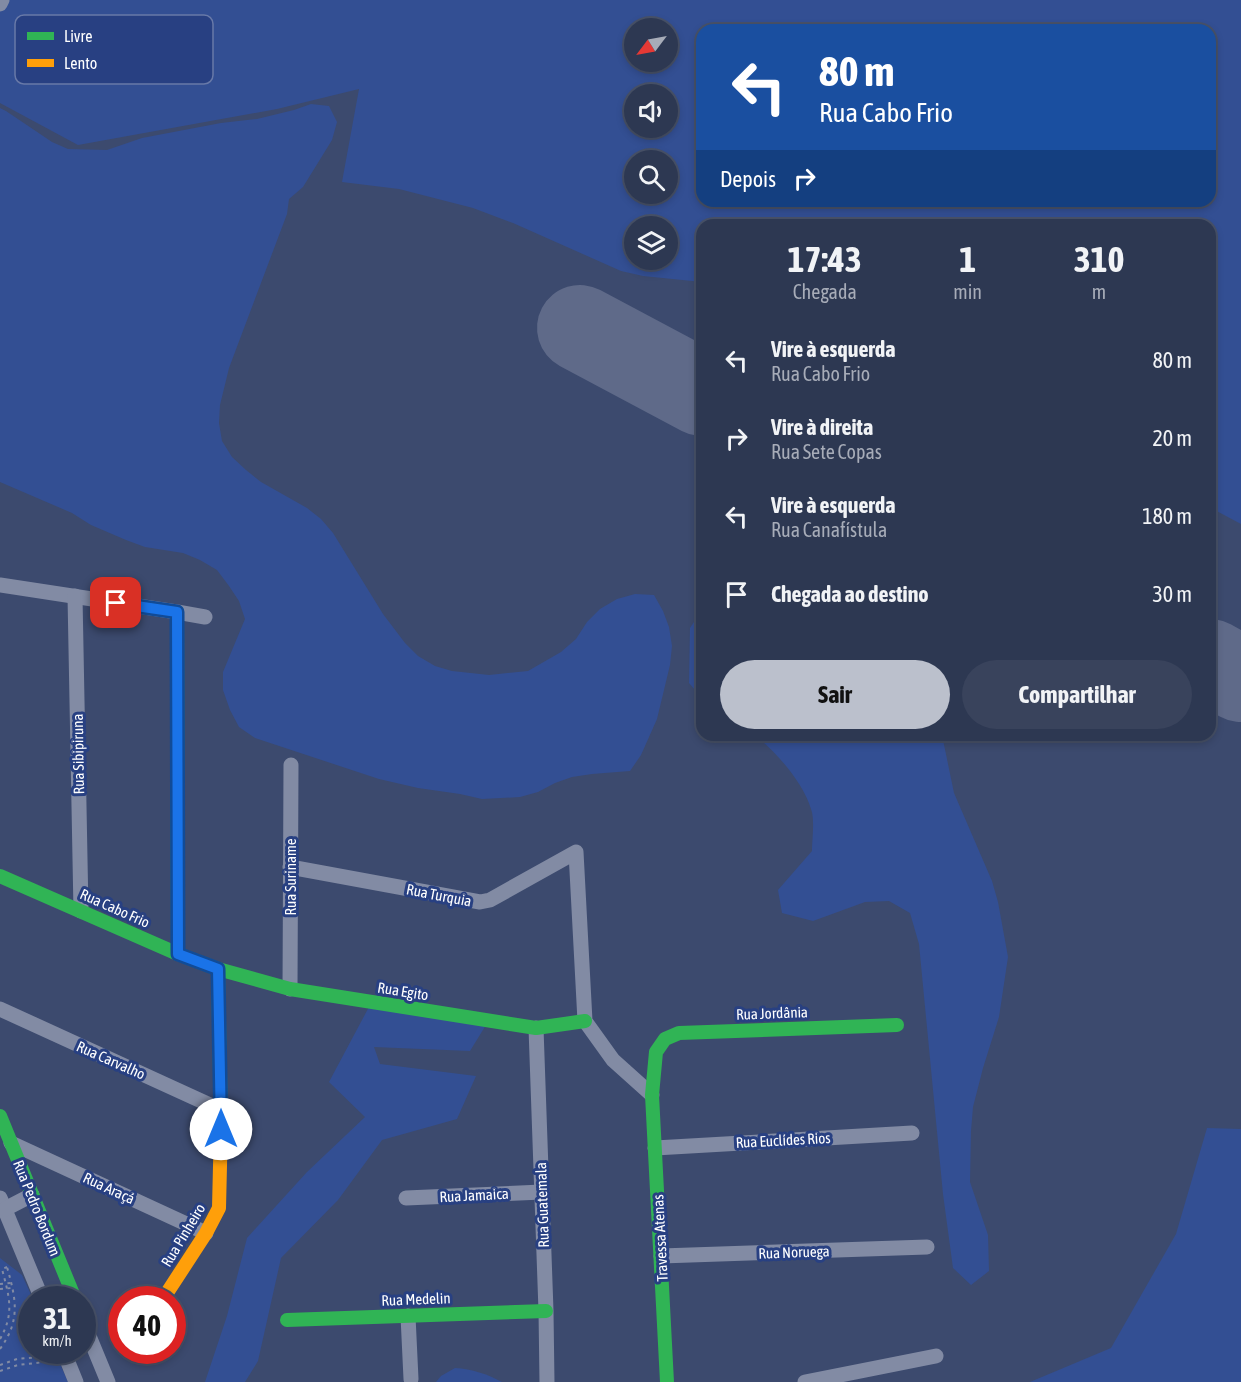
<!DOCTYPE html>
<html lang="pt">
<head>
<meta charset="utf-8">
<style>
	:root { --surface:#2d3852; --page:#39435c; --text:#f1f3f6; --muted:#a7acb8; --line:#485269; --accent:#bbc0cc }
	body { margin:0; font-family:"Asap Condensed",sans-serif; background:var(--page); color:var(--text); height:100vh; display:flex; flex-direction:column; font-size:22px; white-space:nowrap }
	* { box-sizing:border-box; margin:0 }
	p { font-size:20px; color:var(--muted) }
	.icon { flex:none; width:33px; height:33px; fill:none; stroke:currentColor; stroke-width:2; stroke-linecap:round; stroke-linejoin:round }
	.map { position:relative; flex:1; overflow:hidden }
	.panel { position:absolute; left:696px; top:219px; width:520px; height:522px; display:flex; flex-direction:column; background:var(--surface); border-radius:18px; box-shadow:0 3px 9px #0003,0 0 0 2px var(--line) }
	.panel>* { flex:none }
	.hud { position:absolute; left:696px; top:24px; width:520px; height:183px; border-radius:18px; box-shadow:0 3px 9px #0003,0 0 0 2px var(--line); background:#1a4fa0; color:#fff; overflow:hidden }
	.needle { width:39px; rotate:238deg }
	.fabs { position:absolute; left:624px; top:18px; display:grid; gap:12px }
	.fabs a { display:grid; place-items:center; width:54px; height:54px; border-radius:50%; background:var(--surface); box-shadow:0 3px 9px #0003,0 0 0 2px var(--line); font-size:30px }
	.speed { position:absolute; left:18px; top:1286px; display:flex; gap:12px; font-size:30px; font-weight:700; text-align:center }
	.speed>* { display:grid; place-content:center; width:78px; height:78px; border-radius:50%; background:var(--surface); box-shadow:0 3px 9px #0003,0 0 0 2px var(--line); line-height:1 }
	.speed small { font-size:15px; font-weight:400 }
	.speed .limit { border:9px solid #d22; background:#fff; color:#111 }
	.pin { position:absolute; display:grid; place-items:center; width:51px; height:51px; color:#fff; margin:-26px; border-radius:12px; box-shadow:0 3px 9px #0006 }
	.me { position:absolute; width:66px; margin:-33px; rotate:0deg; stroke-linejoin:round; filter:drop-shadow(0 0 4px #0008) }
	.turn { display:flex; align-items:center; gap:21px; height:126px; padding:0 24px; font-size:27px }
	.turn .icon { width:78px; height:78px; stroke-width:2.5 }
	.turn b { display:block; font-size:42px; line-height:51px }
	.then { display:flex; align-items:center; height:57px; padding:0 24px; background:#0003; gap:12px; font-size:22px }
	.eta { display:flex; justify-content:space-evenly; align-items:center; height:102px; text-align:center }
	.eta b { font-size:36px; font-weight:700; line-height:42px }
	.cta { display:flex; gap:12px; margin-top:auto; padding:12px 24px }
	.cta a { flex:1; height:69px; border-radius:36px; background:var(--accent); color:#111; font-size:24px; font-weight:700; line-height:69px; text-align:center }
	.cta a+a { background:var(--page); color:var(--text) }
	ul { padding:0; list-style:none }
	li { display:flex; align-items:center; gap:18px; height:78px; padding:0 24px }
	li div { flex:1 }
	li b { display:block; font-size:22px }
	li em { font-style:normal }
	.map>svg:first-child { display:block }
	.green { fill:#334f93; fill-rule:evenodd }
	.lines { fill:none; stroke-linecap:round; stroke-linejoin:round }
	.runway { stroke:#5f6a89; stroke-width:86 }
	.path { stroke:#828ba4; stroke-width:2; stroke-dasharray:3 4.5; stroke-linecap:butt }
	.street { stroke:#828ba4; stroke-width:15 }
	.fast { stroke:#30b455; stroke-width:14 }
	.slow { stroke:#ff9f0a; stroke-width:14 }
	.route-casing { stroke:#114b97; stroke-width:15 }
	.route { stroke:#1a73e8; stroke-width:10 }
	.labels { text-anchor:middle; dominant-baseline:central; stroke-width:6; stroke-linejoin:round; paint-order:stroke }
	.street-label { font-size:15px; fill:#fff; stroke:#284082 }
	.key { fill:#284082; stroke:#6879a8; stroke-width:1.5 }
	.key-label { font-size:16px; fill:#fff }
</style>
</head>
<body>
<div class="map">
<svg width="1241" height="1382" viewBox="0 0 1241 1382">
	<rect width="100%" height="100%" fill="#3c4a6e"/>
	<!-- green -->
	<g class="green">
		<path d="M0 0H1241V524L1211 508 1210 225H702V282L643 276 621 271 513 223 473 208 399 189 342 182 359 89 277 109 78 145 0 103ZM634 28H668V62H634ZM702 30H1210V201H702ZM634 94H668V128H634ZM634 160H668V194H634ZM634 226H668V260H634Z"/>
		<polygon points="311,104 329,106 337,122 332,140 303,187 289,199 287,214 229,368 220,405 219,423 222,441 232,457 246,470 261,482 307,508 321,519 333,533 383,614 405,643 418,656 435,666 452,671 489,675 528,671 561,652 576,639 587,622 600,609 617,599 635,594 654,595 663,611 669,627 672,646 670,665 657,719 641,755 630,771 592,774 572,777 555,783 538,792 520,797 482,799 460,794 418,788 379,779 255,738 239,727 230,710 223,690 223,672 245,619 239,601 229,586 217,570 200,560 183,553 145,547 126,540 91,525 72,513 0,482 0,108 6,111 52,142 68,149 107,150 142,138 221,123 257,119 294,110"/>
		<polygon points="702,610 702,698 689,683 690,628"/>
		<path d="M755 735H942L954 793 992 881 998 902 1008 957 999 1017 983 1068 973 1107 971 1131 970 1182 988 1235 989 1271 971 1285 953 1268 943 1194 919 944 910 913 889 901 865 902 813 921 782 913 778 890 812 851C812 839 815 819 811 809 803 782 776 752 755 735Z"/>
		<polygon points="370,1005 486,1025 470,1051 374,1047 380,1064 476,1076 457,1119 382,1140 338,1200 281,1258 258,1361 245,1382 205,1382 227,1316 247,1238 307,1172 365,1117 329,1082"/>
		<polygon points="1207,1128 1241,1129 1241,1382 1030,1382 1111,1348 1176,1234"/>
		<polygon points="0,1258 22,1275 33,1299 32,1299 32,1350 54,1350 68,1382 0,1382"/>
		<path d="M455 1368C472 1369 487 1374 502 1382H436L441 1376Z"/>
	</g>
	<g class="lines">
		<!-- runway -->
		<g class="runway">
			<polyline points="580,328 702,393"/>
			<polyline points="1210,662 1241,679"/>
		</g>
		<!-- path -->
		<g class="path">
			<polyline points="0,1284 11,1283"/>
			<polyline points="0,1289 12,1288"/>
			<path d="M0 1339C15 1313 9 1296 2 1269L7 1267"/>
			<path d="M0 1349C21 1320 16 1299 7 1267"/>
			<polyline points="0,1365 17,1359 50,1356"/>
			<polyline points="0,1371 18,1365 53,1361"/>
		</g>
		<!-- street -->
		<g class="street">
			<polyline points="0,4 2,0"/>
			<polyline points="0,585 177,612 205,617"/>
			<polyline points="75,596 81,911"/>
			<polyline points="290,867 480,902 490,900 576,852 585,1021 613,1060 652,1095"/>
			<polyline points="290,989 291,765"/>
			<polyline points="0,1009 221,1110"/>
			<polyline points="536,1028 546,1311 547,1382"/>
			<polyline points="11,1143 206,1233"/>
			<polyline points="655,1148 912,1133"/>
			<polyline points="0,1198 42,1299"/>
			<polyline points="406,1198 542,1192"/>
			<polyline points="5,1209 32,1195"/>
			<polyline points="661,1256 927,1247"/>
			<polyline points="408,1316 411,1379"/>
			<polyline points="82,1319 108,1382"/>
			<polyline points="63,1350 76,1382"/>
			<polyline points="805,1382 936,1356"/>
		</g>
		<!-- fast -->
		<g class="fast">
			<polyline points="177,612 178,954"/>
			<polyline points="0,876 178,954 218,969 290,989 536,1028 585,1021"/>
			<polyline points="218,969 221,1123"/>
			<polyline points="0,1116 75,1299"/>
			<polyline points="287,1320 546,1311"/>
			<polyline points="667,1382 652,1095 656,1052 665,1039 679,1033 897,1025"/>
		</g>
		<!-- slow -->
		<polyline class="slow" points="163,1299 206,1233 219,1208 221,1123"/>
	</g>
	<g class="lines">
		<!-- route casing -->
		<g class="route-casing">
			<polyline id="route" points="116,603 177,612 178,954 218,969 221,1129"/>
		</g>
		<!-- route -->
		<use href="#route" class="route"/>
	</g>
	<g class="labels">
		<!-- street labels -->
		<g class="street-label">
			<text transform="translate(78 754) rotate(-91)">Rua Sibipiruna</text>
			<text transform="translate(290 877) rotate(-90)">Rua Suriname</text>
			<text transform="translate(439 895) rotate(11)">Rua Turquia</text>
			<text transform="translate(115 908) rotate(24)">Rua Cabo Frio</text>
			<text transform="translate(403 991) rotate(9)">Rua Egito</text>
			<text transform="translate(772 1013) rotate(-2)">Rua Jordânia</text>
			<text transform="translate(111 1060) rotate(24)">Rua Carvalho</text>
			<text transform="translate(783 1140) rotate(-3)">Rua Euclídes Rios</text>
			<text transform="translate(109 1188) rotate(25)">Rua Araçá</text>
			<text transform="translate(474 1195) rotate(-3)">Rua Jamaica</text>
			<text transform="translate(542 1205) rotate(-92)">Rua Guatemala</text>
			<text transform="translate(37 1208) rotate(68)">Rua Pedro Bordum</text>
			<text transform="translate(183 1235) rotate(-59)">Rua Pinheiro</text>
			<text transform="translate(660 1238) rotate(-93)">Travessa Atenas</text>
			<text transform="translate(794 1252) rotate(-2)">Rua Noruega</text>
			<text transform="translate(416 1299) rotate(-2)">Rua Medelin</text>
		</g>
	</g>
	<!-- legend -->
	<rect x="15" y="15" width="198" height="69" rx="9" class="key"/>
	<rect x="27" y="32" width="27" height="8" fill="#30b455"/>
	<rect x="27" y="59" width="27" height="8" fill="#ff9f0a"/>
	<g class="key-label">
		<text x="64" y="42">Livre</text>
		<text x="64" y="69">Lento</text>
	</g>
</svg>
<div class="fabs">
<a><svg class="needle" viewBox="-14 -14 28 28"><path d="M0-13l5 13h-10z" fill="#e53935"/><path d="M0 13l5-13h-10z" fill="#a7acb8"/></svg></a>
<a><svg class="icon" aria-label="sound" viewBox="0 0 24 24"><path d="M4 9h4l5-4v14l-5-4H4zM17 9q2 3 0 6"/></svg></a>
<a><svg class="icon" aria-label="search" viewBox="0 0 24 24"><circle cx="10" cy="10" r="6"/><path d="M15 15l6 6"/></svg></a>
<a><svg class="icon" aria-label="layers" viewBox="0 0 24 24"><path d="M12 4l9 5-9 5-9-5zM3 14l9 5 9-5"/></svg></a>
</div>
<div class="speed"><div>31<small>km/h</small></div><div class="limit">40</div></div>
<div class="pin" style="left:116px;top:603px;background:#d93025"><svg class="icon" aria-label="arrive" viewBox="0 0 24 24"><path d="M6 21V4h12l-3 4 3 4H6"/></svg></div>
<svg class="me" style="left:221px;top:1129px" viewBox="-20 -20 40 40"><circle r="19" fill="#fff"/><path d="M0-13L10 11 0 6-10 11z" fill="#1a73e8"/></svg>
<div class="hud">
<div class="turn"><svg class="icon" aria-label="left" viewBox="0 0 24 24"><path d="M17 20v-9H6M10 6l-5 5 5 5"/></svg><div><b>80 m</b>Rua Cabo Frio</div></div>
<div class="then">Depois<svg class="icon" aria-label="right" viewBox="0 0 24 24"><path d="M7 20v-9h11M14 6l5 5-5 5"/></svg></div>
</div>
<section class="panel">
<div class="eta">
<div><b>17:43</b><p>Chegada</p></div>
<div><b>1</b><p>min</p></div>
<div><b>310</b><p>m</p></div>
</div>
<ul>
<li><svg class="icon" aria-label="left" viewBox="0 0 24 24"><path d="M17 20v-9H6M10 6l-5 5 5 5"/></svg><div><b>Vire à esquerda</b><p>Rua Cabo Frio</p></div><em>80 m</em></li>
<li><svg class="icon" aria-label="right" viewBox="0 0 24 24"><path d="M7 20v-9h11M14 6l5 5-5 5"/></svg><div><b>Vire à direita</b><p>Rua Sete Copas</p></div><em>20 m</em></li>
<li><svg class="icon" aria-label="left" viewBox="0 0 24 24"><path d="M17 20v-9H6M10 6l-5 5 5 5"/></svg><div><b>Vire à esquerda</b><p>Rua Canafístula</p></div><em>180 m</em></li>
<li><svg class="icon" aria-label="arrive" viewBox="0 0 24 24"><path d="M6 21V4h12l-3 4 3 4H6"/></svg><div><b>Chegada ao destino</b></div><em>30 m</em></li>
</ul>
<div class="cta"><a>Sair</a><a>Compartilhar</a></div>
</section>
</div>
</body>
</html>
